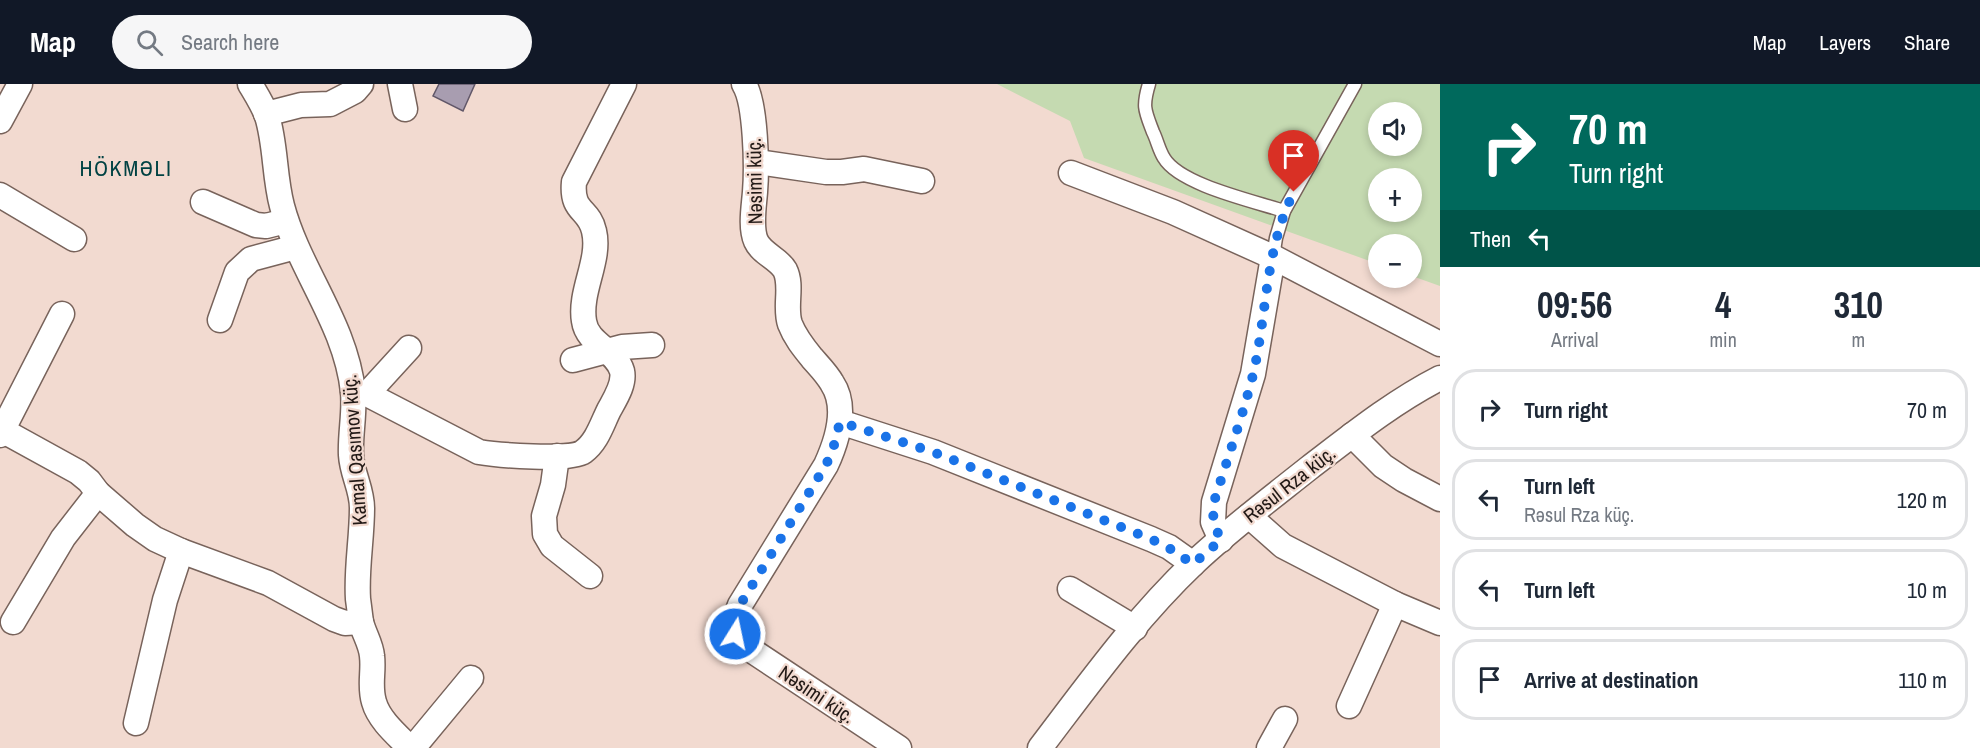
<!DOCTYPE html>
<html lang="en">
<head>
<meta charset="utf-8">
<style>
	:root { --surface:#fff; --page:#f6f6f7; --text:#1f2937; --muted:#747a83; --line:#e0e1e3; --accent:#111827 }
	body { margin:0; font-family:"Archivo Narrow",sans-serif; background:var(--page); color:var(--text); height:100vh; display:flex; flex-direction:column; font-size:22px; white-space:nowrap }
	* { box-sizing:border-box; margin:0 }
	p { font-size:20px; color:var(--muted) }
	.icon { flex:none; width:33px; height:33px; fill:none; stroke:currentColor; stroke-width:2; stroke-linecap:round; stroke-linejoin:round }
	.map { position:relative; flex:1; overflow:hidden }
	.details { display:flex; flex-direction:column; background:var(--surface); width:540px }
	.details>* { flex:none }
	.guide { background:#00695c; color:#fff; overflow:hidden }
	.tools { position:absolute; left:1368px; top:18px; display:grid; gap:12px }
	.tools a { display:grid; place-items:center; width:54px; height:54px; border-radius:50%; background:var(--surface); box-shadow:0 3px 9px #0003; font-size:30px }
	.pin { position:absolute; display:grid; place-items:center; width:51px; height:51px; color:#fff; margin:-62px -26px; border-radius:50% 50% 50% 0; rotate:-45deg; box-shadow:0 0 6px #0007 }
	.pin .icon { rotate:45deg }
	.me { position:absolute; width:66px; margin:-33px; rotate:10deg; stroke-linejoin:round; filter:drop-shadow(0 0 4px #0008) }
	.turn { display:flex; align-items:center; gap:21px; height:126px; padding:0 30px; font-size:27px }
	.turn .icon { width:78px; height:78px; stroke-width:2.5 }
	.turn b { display:block; font-size:42px; line-height:51px }
	.then { display:flex; align-items:center; height:57px; padding:0 30px; background:#0003; gap:12px; font-size:22px }
	.eta { display:flex; justify-content:space-evenly; align-items:center; height:102px; text-align:center }
	.eta b { font-size:36px; font-weight:800; line-height:42px }
	ul { padding:0; list-style:none }
	li { display:flex; align-items:center; gap:18px; height:81px; margin:0 12px 9px; padding:0 18px; border:3px solid var(--line); border-radius:24px }
	li div { flex:1 }
	li b { display:block; font-size:22px }
	li em { font-style:normal }
	header { display:flex; align-items:center; gap:36px; box-sizing:border-box; height:84px; padding:0 30px; background:var(--accent); color:#fff }
	header strong { font-size:28px }
	nav { display:flex; gap:33px; margin-inline-start:auto; font-size:21px }
	.search { width:420px; height:54px; background:var(--page); display:flex; align-items:center; gap:15px; box-sizing:border-box; padding:0 21px; border-radius:33px; color:var(--muted); font-size:22px }
	main { display:flex; flex:1; min-height:0 }
	.map>svg:first-child { display:block }
	.green { fill:#c5dab1; fill-rule:evenodd }
	.building { fill:#a89db0; stroke:#625869; stroke-width:1.5 }
	.lines { fill:none; stroke-linecap:round; stroke-linejoin:round }
	.lane-casing { stroke:#78635b; stroke-width:15 }
	.street-casing { stroke:#78635b; stroke-width:27 }
	.lane { stroke:#fff; stroke-width:12 }
	.street { stroke:#fff; stroke-width:24 }
	.route { stroke:#1a73e8; stroke-width:10; stroke-dasharray:0 18 }
	.labels { text-anchor:middle; dominant-baseline:central; stroke-width:4.5; stroke-linejoin:round; paint-order:stroke }
	.street-label { font-size:20px; fill:#221916; stroke:#f2dad0 }
	.quarter-label { font-size:22px; letter-spacing:1.5px; fill:#004243; stroke:#f2dad0 }
</style>
</head>
<body>
<header>
<strong>Map</strong>
<div class="search"><svg class="icon" aria-label="search" viewBox="0 0 24 24"><circle cx="10" cy="10" r="6"/><path d="M15 15l6 6"/></svg>Search here</div>
<nav><a>Map</a><a>Layers</a><a>Share</a></nav>
</header>
<main>
<div class="map">
<svg width="1440" height="664" viewBox="0 0 1440 664">
	<rect width="100%" height="100%" fill="#f2dad0"/>
	<!-- green -->
	<path class="green" d="M997 0H1440V202L1412 192V160H1378V180L1084 74 1070 37ZM1378 28H1412V62H1378ZM1378 94H1412V128H1378Z"/>
	<!-- building -->
	<polygon class="building" points="439,0 475,0 463,27 433,12"/>
	<g class="lines">
		<!-- lane casing -->
		<g class="lane-casing">
			<g id="lane">
				<path d="M1149 0C1142 23 1145 27 1153 48 1157 56 1159 66 1164 74 1180 101 1254 117 1284 127"/>
				<polyline points="1273,173 1276,154 1284,127 1355,0"/>
			</g>
		</g>
		<!-- street casing -->
		<g class="street-casing">
			<g id="street">
				<path d="M250 0C256 10 263 21 267 32 276 61 274 92 282 122 299 186 346 240 353 308 355 329 350 350 351 371 352 390 362 405 362 424 362 455 356 485 358 515 359 522 360 531 361 538 364 550 371 560 372 572 374 588 369 602 374 618 379 636 397 651 410 664"/>
				<polyline points="400,0 405,25"/>
				<path d="M744 0C756 19 757 84 755 108 754 122 750 143 756 157 762 170 778 174 785 186 793 202 784 223 790 240 795 253 803 263 812 274 819 282 827 290 832 299 848 323 837 357 826 381L740 521 734 537 735 550 748 564 899 664"/>
				<polyline points="266,30 301,21 330,20 355,7 361,0"/>
				<polyline points="0,37 20,0"/>
				<polyline points="757,78 826,88 842,88 864,85 922,97"/>
				<polyline points="1071,89 1173,128 1273,173 1440,260"/>
				<polyline points="0,111 74,155"/>
				<polyline points="203,118 256,141 266,142 286,137"/>
				<polyline points="220,236 237,188 251,175 296,163"/>
				<polyline points="573,276 622,263 652,261"/>
				<path d="M353 308 367 310 479 368C496 371 571 377 583 368 597 358 602 340 609 326 615 315 625 300 622 287 616 266 587 260 584 237 579 207 601 176 594 147 589 124 571 129 574 98L624 0"/>
				<polyline points="367,310 409,264"/>
				<polyline points="840,338 933,368 1151,455 1169,463 1193,480"/>
				<polyline points="0,345 78,388 89,397 98,409 135,441 155,455 181,467 268,499 334,535 345,539 361,538"/>
				<polyline points="0,351 62,230"/>
				<polyline points="1352,351 1383,382 1404,396 1440,415"/>
				<polyline points="557,372 553,401 544,432 545,450 552,462 590,492"/>
				<polyline points="1249,432 1283,462 1395,520 1440,539"/>
				<polyline points="1221,456 1213,438 1214,418 1253,290 1273,173"/>
				<polyline points="1070,505 1135,544"/>
				<polyline points="13,538 63,454 98,409"/>
				<polyline points="1349,622 1395,520"/>
				<polyline points="136,639 165,516 181,467"/>
				<polyline points="413,664 471,594"/>
				<path d="M1040 664C1088 601 1136 534 1194 479 1230 445 1270 415 1309 384 1351 352 1393 318 1440 294"/>
				<polyline points="1269,664 1285,635"/>
			</g>
		</g>
		<!-- lane -->
		<use href="#lane" class="lane"/>
		<!-- street -->
		<use href="#street" class="street"/>
	</g>
	<g class="lines">
		<!-- route -->
		<path class="route" d="M735 550 734 537 740 521 826 381 833 365 840 338 933 368 1151 455 1169 464 1193 480 1221 456 1213 438 1214 418C1227 376 1242 334 1253 291 1267 231 1265 164 1294 108"/>
	</g>
	<g class="labels">
		<!-- street labels -->
		<g class="street-label">
			<text transform="translate(754 97) rotate(-91)">Nəsimi küç.</text>
			<text transform="translate(354 366) rotate(-94)">Kamal Qasımov küç.</text>
			<text transform="translate(1289 400) rotate(-38)">Rəsul Rza küç.</text>
			<text transform="translate(817 610) rotate(34)">Nəsimi küç.</text>
		</g>
		<!-- quarter labels -->
		<g class="quarter-label">
			<text x="126" y="84">HÖKMƏLI</text>
		</g>
	</g>
</svg>
<div class="tools">
<a><svg class="icon" aria-label="sound" viewBox="0 0 24 24"><path d="M4 9h4l5-4v14l-5-4H4zM17 9q2 3 0 6"/></svg></a>
<a>+</a>
<a>−</a>
</div>
<div class="pin" style="left:1294px;top:108px;background:#d93025"><svg class="icon" aria-label="arrive" viewBox="0 0 24 24"><path d="M6 21V4h12l-3 4 3 4H6"/></svg></div>
<svg class="me" style="left:735px;top:550px" viewBox="-20 -20 40 40"><circle r="17" fill="#1a73e8" stroke="#fff" stroke-width="3"/><path d="M0-11L8 9 0 5-8 9z" fill="#fff"/></svg>
</div>
<section class="details">
<div class="guide">
<div class="turn"><svg class="icon" aria-label="right" viewBox="0 0 24 24"><path d="M7 20v-9h11M14 6l5 5-5 5"/></svg><div><b>70 m</b>Turn right</div></div>
<div class="then">Then<svg class="icon" aria-label="left" viewBox="0 0 24 24"><path d="M17 20v-9H6M10 6l-5 5 5 5"/></svg></div>
</div>
<div class="eta">
<div><b>09:56</b><p>Arrival</p></div>
<div><b>4</b><p>min</p></div>
<div><b>310</b><p>m</p></div>
</div>
<ul>
<li><svg class="icon" aria-label="right" viewBox="0 0 24 24"><path d="M7 20v-9h11M14 6l5 5-5 5"/></svg><div><b>Turn right</b></div><em>70 m</em></li>
<li><svg class="icon" aria-label="left" viewBox="0 0 24 24"><path d="M17 20v-9H6M10 6l-5 5 5 5"/></svg><div><b>Turn left</b><p>Rəsul Rza küç.</p></div><em>120 m</em></li>
<li><svg class="icon" aria-label="left" viewBox="0 0 24 24"><path d="M17 20v-9H6M10 6l-5 5 5 5"/></svg><div><b>Turn left</b></div><em>10 m</em></li>
<li><svg class="icon" aria-label="arrive" viewBox="0 0 24 24"><path d="M6 21V4h12l-3 4 3 4H6"/></svg><div><b>Arrive at destination</b></div><em>110 m</em></li>
</ul>
</section>
</main>
</body>
</html>
